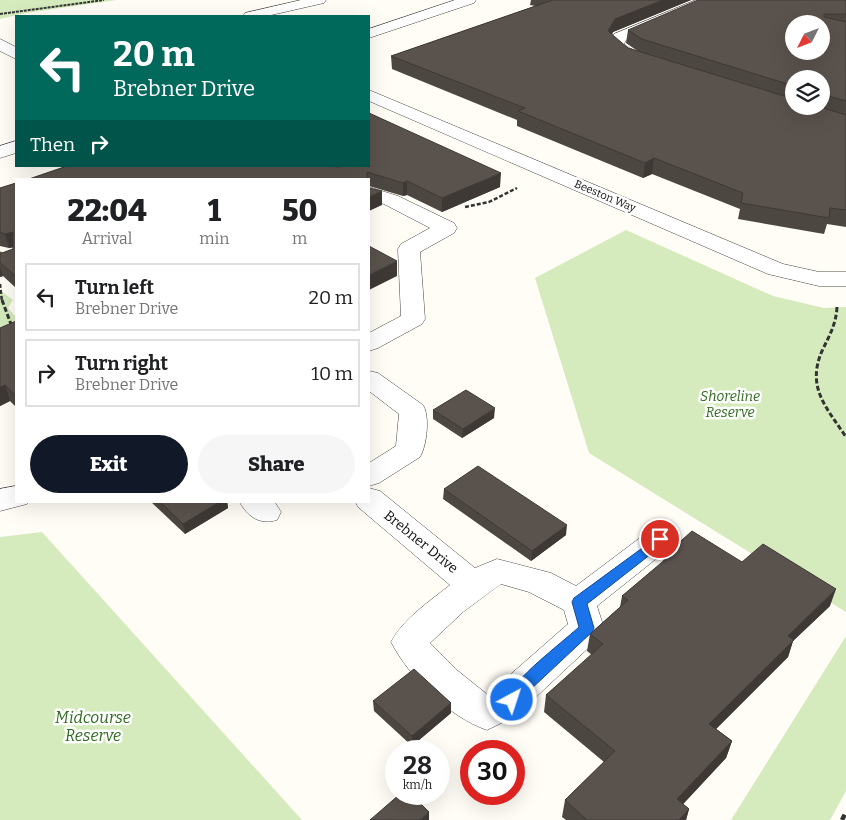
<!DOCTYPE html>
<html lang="en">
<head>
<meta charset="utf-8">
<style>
	:root { --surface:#fff; --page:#f6f6f6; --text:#202124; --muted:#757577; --line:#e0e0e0; --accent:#111827 }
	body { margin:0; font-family:Bitter,serif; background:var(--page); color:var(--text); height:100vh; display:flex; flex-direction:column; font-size:19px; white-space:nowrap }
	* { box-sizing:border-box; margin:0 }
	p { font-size:16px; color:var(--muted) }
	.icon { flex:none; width:28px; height:28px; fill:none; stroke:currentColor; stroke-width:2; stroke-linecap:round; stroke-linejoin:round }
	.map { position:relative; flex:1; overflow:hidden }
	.details { position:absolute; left:15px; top:178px; width:355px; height:325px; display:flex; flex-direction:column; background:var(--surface); border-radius:0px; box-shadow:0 5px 20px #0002 }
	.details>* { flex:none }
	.top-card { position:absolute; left:15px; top:15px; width:355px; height:152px; border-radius:0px; box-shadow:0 5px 20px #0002; background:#00695c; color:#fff; overflow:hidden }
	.needle { width:32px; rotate:228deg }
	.controls { position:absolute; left:785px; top:15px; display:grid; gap:10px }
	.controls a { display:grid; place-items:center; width:45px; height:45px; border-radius:50%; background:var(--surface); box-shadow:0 5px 20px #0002; font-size:25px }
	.speed { position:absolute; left:385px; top:740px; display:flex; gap:10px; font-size:25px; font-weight:700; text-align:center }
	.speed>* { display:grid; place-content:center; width:65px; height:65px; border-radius:50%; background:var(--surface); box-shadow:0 5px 20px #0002; line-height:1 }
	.speed small { font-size:12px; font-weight:400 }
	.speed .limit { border:8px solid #d22; background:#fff; color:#111 }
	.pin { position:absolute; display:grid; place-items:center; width:42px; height:42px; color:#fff; margin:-21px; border:2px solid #fff; border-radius:50%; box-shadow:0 1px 5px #0007 }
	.me { position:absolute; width:55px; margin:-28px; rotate:40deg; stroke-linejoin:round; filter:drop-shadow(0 0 4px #0008) }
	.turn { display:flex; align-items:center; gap:18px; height:105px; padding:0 15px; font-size:22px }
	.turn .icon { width:65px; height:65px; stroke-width:2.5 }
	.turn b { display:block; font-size:35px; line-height:42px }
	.then { display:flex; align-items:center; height:48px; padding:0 15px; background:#0003; gap:10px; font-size:19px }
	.eta { display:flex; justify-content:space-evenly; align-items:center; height:85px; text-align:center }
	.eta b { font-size:30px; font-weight:800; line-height:35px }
	.cta { display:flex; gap:10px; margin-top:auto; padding:10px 15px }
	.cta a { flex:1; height:58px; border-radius:30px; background:var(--accent); color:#fff; font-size:20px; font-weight:800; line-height:58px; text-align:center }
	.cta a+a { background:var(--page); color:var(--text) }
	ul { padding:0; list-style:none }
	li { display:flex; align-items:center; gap:15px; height:68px; margin:0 10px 8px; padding:0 5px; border:2px solid var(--line); border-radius:0px }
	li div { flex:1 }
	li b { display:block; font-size:19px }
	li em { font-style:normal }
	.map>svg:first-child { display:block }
	.green { fill:#d5ebbd }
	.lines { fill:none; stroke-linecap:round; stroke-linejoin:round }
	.minor-casing { stroke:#444; stroke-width:1 }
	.path-far3 { stroke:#333; stroke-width:2; stroke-dasharray:3 1; stroke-linecap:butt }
	.path-far2 { stroke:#333; stroke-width:2.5; stroke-dasharray:4 2; stroke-linecap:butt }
	.path-far1 { stroke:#333; stroke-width:3; stroke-dasharray:5 2.5; stroke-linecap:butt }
	.path { stroke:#333; stroke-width:4.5; stroke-dasharray:6 3; stroke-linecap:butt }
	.minor { fill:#fff; fill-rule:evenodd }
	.wall { fill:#4d4742; fill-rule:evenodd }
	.shaded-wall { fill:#3f3936 }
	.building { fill:#5a524d; stroke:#3f3936; fill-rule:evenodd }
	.route { fill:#1a73e8; stroke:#114b97 }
	.labels { text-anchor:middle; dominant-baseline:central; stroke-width:5; stroke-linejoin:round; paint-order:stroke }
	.far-street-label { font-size:11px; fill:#111; stroke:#fff }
	.park-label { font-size:14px; font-style:italic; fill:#2f6b1f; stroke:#fff }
	.street-label { font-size:14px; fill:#111; stroke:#fff }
	.near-park-label { font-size:16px; font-style:italic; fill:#2f6b1f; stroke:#fff }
</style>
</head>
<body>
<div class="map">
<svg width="846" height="820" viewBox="0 0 846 820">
	<rect width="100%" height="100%" fill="#fffdf5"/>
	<!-- green -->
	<g class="green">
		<polygon points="0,0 117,0 26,13 0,19"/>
		<polygon points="626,230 773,296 824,308 846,307 846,612 589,453 535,278"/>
		<polygon points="0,290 13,300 8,308 16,317 16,340 0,336"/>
		<polygon points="42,532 302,820 0,820 0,537"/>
		<polygon points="846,636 846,791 830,820 731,820"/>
	</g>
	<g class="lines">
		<!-- minor casing -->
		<g class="minor-casing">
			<g id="minor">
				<polygon points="301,0 326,0 324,3 267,16 243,16 245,13"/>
				<polygon points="455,0 476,0 474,3 369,38 369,29"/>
				<path d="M696 0H715L713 3 626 40 624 44C631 51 644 52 650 60L648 63C634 67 616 56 608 45L614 34Z"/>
				<polygon points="0,39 16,47 16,59 0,51"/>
				<polygon points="369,90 783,264 819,272 846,272 846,286 819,286 768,274 369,101"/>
				<polygon points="16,141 16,153 0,158 0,146"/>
				<polygon points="369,187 398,196 454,223 457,228 454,233 420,252 425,319 422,324 378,348 369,351 369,333 401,316 398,249 401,244 430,228 384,204 369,200"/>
				<path d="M369 371 378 373 423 405C430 416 427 445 420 457L379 483 369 486V463L396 446 399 414 369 391Z"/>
				<polygon points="16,486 16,501 29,501 27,504 0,511 0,489"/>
				<path d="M369 488 380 491 475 568 497 559 551 573 576 586 649 531 660 527 671 531 676 539 671 547 597 606 604 628 599 638 537 696 526 711 487 730C449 717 410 678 391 642 403 619 430 601 450 585L358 507 355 501H369ZM501 584 529 592 564 610 568 624 511 674 500 689 488 695 458 671 430 643 463 612Z"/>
				<path d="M239 501H274L281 512 277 520C259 525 248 517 239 501Z"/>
			</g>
		</g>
		<!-- path-far3 -->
		<polyline class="path-far3" points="0,14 104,0"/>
		<!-- path-far2 -->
		<g class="path-far2">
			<polyline points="465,207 489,202 517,188"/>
			<polyline points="0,284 2,302"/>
		</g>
		<!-- path-far1 -->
		<g class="path-far1">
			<polyline points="2,300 12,327"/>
			<path d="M837 307C836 325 829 336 822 351 806 388 827 408 846 437"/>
		</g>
		<!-- path -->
		<polyline class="path" points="842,820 846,812"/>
		<!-- minor -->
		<use href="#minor" class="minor"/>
	</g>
	<!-- wall -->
	<g class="wall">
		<path d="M531 0H691L613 32 612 35 628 48 639 52 626 43 628 30 846 0V227L827 224 824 234 738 219 740 209 652 174 643 178 517 126V120L392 69 391 56 535 6 530 5ZM794 79H821V106H794Z"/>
		<polygon points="62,166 369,166 500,187 442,212 407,195 403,196 369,186 369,179 29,179 62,168"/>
		<polygon points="16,183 16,288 3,276 0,277 0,252 2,253 13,249 13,247 9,248 0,246 0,188"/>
		<polygon points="16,321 16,407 10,401 0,406"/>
		<polygon points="433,410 494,418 462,438 433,419"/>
		<polygon points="444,489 566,535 531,561 443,499"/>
		<polygon points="150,501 227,501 228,508 185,534"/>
		<polygon points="664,556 742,562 830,606 793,641 788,657 716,729 732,741 726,758 683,804 689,809 686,820 566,820 562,817 565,800 604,762 544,712 546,695 592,655 587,651 590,634 620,607 622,596 663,562"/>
		<polygon points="373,701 451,703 451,713 412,746 374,711"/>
	</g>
	<!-- shaded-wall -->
	<g class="shaded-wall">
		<polygon points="663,0 691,0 613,32 606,44 608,31 615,19"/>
		<polygon points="654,158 652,174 643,178 645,163"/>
		<polygon points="501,173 500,187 442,212 442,198"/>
		<polygon points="407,181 407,195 403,196 403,183"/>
		<polygon points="382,191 382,205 369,211 369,197"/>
		<polygon points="13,232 16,247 9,248 5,234"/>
		<polygon points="397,261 397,276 369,290 369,275"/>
		<polygon points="0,267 3,276 0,277"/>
		<polygon points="5,385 10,401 0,406 0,387"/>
		<polygon points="495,408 494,418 462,438 463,429"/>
		<polygon points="221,501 227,501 228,508 185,534 183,524"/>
		<polygon points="567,525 566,535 531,561 532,551"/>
		<polygon points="836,589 830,606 793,641 788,657 704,741 709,724 788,636"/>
		<polygon points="451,703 451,713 412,746 412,736"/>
		<polygon points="732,741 726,758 672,816 677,799"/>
		<polygon points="689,809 686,820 679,820"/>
		<polygon points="429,812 429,820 420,820"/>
	</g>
	<!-- building -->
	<g class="building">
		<polygon points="553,0 663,0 615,19 608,31 628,48 794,99 794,106 817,106 846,115 846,210 830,208 829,218 741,203 743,193 654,158 645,163 518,111 525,108 391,56"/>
		<path d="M698 0H846V14H824V17L846 22V101L821 94V79H794V86L642 39 628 30ZM794 24H821V51H794Z"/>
		<polygon points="369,113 501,173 442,198 407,181 403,183 367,172 367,179 29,179 67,166 329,166 339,167 344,166 369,166"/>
		<polygon points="16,183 16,276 0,263 0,252 2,253 13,249 13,232 5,234 0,232 0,188"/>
		<polygon points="369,188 382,191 369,197"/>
		<polygon points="369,246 397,261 369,275"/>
		<polygon points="16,321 16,396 5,385 0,387 0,328"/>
		<polygon points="466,390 495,408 463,429 433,410"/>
		<polygon points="478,466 567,525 532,551 444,489"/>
		<polygon points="159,501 221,501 183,524"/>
		<polygon points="692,531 742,562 763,544 836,589 788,636 794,640 709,724 732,741 677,799 689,809 679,820 587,820 565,800 615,751 546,695 603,644 590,634 628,600 622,596 667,558 664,556"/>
		<polygon points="414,669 451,703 412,736 373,701"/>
		<polygon points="400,794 411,794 429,812 420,820 370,820"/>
	</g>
	<!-- route -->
	<path class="route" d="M660 535 667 539 665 543 587 604 594 628 592 632 530 690 518 705 512 707 507 705 505 700C517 676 558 646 579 627L572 602 574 598Z"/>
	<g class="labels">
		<!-- far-street labels -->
		<g class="far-street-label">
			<text transform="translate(605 196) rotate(23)">Beeston Way</text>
		</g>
		<!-- park labels -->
		<g class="park-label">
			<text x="730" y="396">Shoreline<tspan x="730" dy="16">Reserve</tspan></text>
		</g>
		<!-- street labels -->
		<g class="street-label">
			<text transform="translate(421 542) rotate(39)">Brebner Drive</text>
		</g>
		<!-- near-park labels -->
		<g class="near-park-label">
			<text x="93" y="717">Midcourse<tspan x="93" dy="18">Reserve</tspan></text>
		</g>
	</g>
</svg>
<div class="controls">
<a><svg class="needle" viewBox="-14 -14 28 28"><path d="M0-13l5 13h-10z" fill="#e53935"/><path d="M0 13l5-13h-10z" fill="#757577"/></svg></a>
<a><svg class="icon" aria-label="layers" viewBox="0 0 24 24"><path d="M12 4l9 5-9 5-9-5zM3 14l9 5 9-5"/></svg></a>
</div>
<div class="speed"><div>28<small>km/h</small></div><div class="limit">30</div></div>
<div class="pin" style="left:660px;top:539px;background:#d93025"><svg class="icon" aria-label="arrive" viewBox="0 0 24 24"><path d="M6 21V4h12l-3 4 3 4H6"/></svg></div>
<svg class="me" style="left:512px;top:700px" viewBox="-20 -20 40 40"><circle r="17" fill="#1a73e8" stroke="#fff" stroke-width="3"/><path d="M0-11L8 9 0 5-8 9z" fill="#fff"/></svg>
<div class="top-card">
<div class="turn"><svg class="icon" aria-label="left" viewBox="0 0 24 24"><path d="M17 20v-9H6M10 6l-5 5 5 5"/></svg><div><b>20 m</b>Brebner Drive</div></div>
<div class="then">Then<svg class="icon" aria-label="right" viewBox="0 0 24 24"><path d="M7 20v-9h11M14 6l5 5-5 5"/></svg></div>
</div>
<section class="details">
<div class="eta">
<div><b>22:04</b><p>Arrival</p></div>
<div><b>1</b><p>min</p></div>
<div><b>50</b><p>m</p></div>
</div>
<ul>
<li><svg class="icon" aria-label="left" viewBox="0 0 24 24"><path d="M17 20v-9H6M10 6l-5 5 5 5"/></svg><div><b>Turn left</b><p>Brebner Drive</p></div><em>20 m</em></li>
<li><svg class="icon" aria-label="right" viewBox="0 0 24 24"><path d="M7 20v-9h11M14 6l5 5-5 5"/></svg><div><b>Turn right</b><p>Brebner Drive</p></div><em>10 m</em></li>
</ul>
<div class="cta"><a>Exit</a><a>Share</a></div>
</section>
</div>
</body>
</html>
